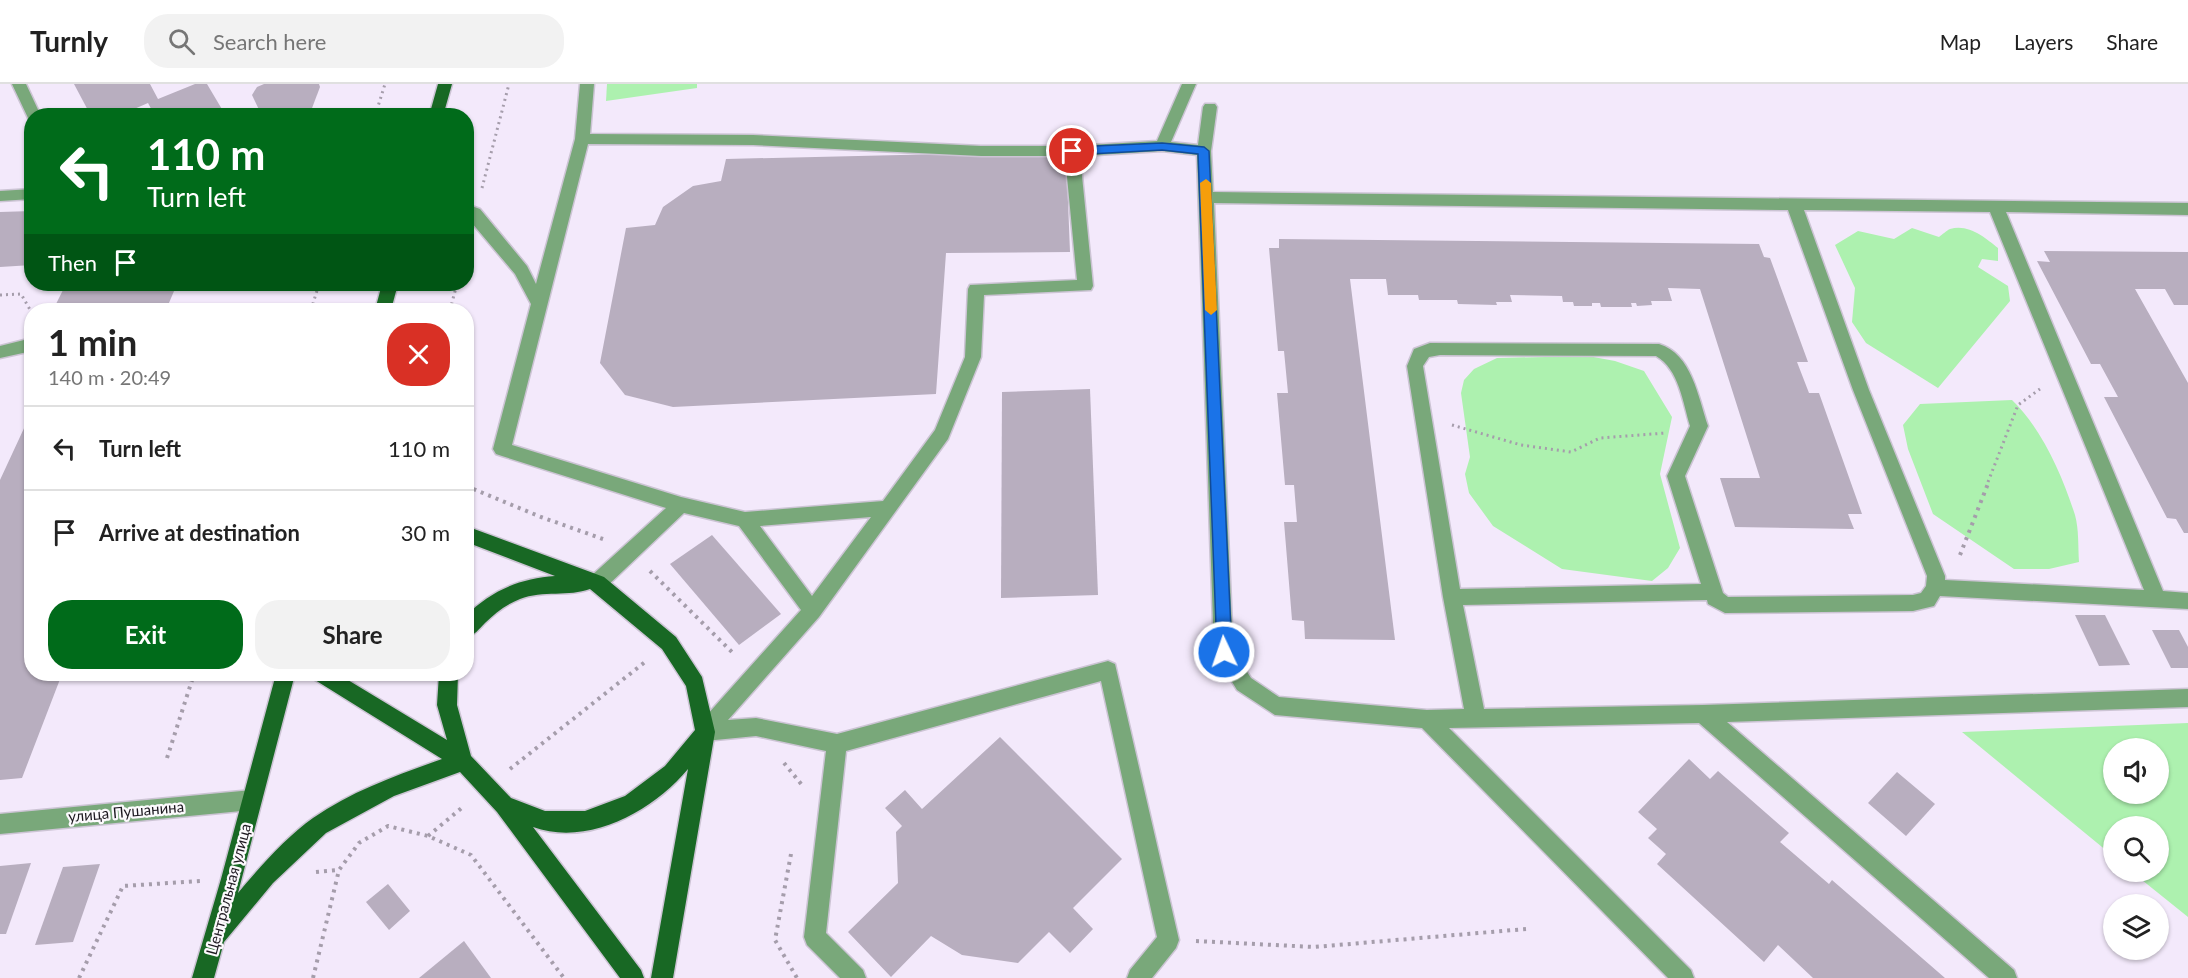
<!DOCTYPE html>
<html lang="en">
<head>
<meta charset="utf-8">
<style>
	:root { --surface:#fff; --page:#f2f2f2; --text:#222; --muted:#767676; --line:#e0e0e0; --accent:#006b1a }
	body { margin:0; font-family:Lato,sans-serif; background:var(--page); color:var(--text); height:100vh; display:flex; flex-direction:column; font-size:22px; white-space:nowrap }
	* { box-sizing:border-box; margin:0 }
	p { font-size:20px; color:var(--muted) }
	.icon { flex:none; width:33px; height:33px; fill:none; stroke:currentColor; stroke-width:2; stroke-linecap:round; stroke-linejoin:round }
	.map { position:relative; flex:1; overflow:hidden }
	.sheet { position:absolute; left:24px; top:219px; width:450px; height:378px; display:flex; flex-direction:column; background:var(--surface); border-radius:24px; box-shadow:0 2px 4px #0004 }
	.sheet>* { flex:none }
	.guide { position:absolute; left:24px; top:24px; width:450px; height:183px; border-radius:24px; box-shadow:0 2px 4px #0004; background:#006b1a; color:#fff; overflow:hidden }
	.fabs { position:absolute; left:2103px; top:654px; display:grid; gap:12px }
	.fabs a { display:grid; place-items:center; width:66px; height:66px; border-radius:50%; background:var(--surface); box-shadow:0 2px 4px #0004; font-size:30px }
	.pin { position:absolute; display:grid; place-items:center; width:51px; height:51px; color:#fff; margin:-26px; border:3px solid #fff; border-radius:50%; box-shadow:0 2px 6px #0007 }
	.me { position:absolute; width:66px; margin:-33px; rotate:357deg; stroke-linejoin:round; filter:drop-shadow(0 0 4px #0008) }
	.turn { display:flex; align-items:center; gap:21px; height:126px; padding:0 24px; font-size:27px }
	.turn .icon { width:78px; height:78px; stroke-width:2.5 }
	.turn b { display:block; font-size:42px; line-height:51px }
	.then { display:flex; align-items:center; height:57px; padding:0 24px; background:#0003; gap:12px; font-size:22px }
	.round { display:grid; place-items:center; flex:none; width:63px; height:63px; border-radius:24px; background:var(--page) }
	.headline { display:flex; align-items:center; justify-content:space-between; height:102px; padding:0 24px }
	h1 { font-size:36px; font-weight:700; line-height:45px }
	.cta { display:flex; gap:12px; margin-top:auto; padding:12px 24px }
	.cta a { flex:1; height:69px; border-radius:24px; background:var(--accent); color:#fff; font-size:24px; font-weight:700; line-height:69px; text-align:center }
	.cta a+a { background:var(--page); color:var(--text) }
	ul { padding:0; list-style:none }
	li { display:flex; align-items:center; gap:18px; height:84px; padding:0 24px; border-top:2px solid var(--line) }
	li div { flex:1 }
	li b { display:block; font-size:22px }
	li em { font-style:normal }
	header { display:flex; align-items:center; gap:36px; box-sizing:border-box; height:84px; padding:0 30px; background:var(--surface); border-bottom:2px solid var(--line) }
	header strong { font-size:28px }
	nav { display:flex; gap:33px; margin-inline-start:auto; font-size:21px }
	.search { width:420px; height:54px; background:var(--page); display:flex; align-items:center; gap:15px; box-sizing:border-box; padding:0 21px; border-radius:24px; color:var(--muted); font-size:22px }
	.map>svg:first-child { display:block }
	.green { fill:#adf1af; fill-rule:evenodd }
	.building { fill:#b8aebf }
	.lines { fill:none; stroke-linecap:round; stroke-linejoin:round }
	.minor-casing { stroke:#ccc4d4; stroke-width:3 }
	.major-casing { stroke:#ccc4d4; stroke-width:3 }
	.path-far1 { stroke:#a59dab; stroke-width:3; stroke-dasharray:2 4; stroke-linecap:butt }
	.path { stroke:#a59dab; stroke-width:4; stroke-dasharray:3 5; stroke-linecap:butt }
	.minor { fill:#79a87a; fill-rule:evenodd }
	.major { fill:#186824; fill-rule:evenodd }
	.route { fill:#1a73e8; stroke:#114b97; stroke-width:1.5 }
	.slow { fill:#f59e0b }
	.labels { text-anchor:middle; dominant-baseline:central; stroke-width:4.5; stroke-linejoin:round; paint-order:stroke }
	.street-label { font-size:15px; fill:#1d1920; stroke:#fcfafd }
</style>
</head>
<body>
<header>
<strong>Turnly</strong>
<div class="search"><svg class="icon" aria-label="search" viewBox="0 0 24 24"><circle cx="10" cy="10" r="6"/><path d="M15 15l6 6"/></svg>Search here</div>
<nav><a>Map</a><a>Layers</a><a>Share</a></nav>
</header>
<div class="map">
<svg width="2188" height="894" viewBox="0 0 2188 894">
	<rect width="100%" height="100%" fill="#f3e9fb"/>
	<!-- green -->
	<g class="green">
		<polygon points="607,0 697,0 697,4 606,17"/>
		<path d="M1912 144 1939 153C1942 151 1947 146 1950 145 1968 139 1986 154 1998 164V177L1982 175 1978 183 2008 202 2010 217 1938 304 1866 259 1852 238 1855 204 1835 161 1858 147 1894 155Z"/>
		<polygon points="1588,272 1615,277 1644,287 1672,333 1660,390 1680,464 1668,484 1652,497 1562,485 1493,442 1469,409 1465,390 1470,373 1461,309 1464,296 1474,285 1497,274"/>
		<path d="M2012 316C2042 345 2062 391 2075 431 2079 445 2078 463 2079 478L2049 485H2014L1933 430 1908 365 1903 341 1920 320Z"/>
		<path d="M2188 639V833L2132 788H2158V742H2114L2113 772 1962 648ZM2114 664H2158V710H2114Z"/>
	</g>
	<!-- building -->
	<g class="building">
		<polygon points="74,0 150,0 158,15 195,0 207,0 226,32 155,32 148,19 118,32 91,32"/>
		<polygon points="264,0 319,0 320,3 309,32 262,32 252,11 257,3"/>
		<polygon points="1066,67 1070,168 946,169 936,310 673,323 625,311 600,279 626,144 655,141 663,123 693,102 721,97 726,75"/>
		<polygon points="32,127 32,181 0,183 0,128"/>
		<polygon points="1279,155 1759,160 1764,173 1770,174 1808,278 1797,278 1809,309 1819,309 1862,430 1848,430 1854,445 1735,443 1720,394 1760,394 1700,205 1668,204 1672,217 1651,217 1652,221 1637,222 1636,219 1631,219 1632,223 1601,223 1600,219 1592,219 1592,222 1574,222 1573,218 1563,218 1562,212 1510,211 1512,218 1496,218 1497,221 1458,220 1457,216 1419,216 1418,211 1388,211 1386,195 1350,195 1395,556 1305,555 1304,537 1292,536 1284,438 1297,438 1294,401 1285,401 1277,309 1288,309 1284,267 1278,267 1269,164 1279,164"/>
		<polygon points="2044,167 2188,168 2188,221 2174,221 2165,205 2135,205 2188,299 2188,449 2184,449 2176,435 2167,434 2104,313 2118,313 2100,280 2091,280 2037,177 2050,178"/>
		<polygon points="66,200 177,200 166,226 53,226"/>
		<polygon points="1090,305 1098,511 1001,514 1002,308"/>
		<polygon points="32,327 32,590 62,590 22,694 0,696 0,396"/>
		<polygon points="712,451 781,530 739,561 670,480"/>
		<polygon points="2075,531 2105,531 2130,581 2099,582"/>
		<polygon points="2152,546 2179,546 2188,563 2188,584 2171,584"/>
		<polygon points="1000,653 1122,775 1073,824 1093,845 1070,869 1049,848 1018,879 962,871 931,852 891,893 848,848 898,799 896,748 902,742 885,724 905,706 922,725"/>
		<polygon points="1689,675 1710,695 1718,687 1789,749 1780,758 1829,800 1832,796 1945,894 1813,894 1778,861 1764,878 1657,780 1666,770 1648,754 1657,745 1638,728"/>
		<polygon points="1897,688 1935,720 1906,752 1868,719"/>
		<polygon points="31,779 6,850 0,850 0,782"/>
		<polygon points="100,780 73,858 35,861 63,783"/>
		<polygon points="388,800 410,827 389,846 366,818"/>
		<polygon points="464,857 491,894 419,894"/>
	</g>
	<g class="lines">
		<!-- minor casing -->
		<g class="minor-casing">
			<g id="minor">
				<polygon points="12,0 26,0 41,32 32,32 32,36 29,36"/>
				<path d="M580 0H594L590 50 753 51 981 62H1072L1157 57 1182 0H1196L1171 58 1198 61 1203 23 1205 20H1215L1217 23 1211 67 1213 108 2188 119V131L2006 128 2163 507 2188 509V525L1940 512 1934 522 1913 527 1725 529 1708 520 1707 516 1463 521 1484 625 1703 621 2188 605V623L1727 638 2014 886 2017 894H1989L1699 639 1449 644 1691 886 1694 894H1668L1422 644 1275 631 1237 606 1214 568 1197 71 1162 67 1080 72 1093 202 1091 206 984 211 981 273 948 355 819 533 728 636 756 634 837 650 1108 577 1115 580 1179 856 1176 864 1152 894H1127L1130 886 1157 853 1101 597 846 667 826 849 863 886 866 894H840L807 861 804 853 826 667 756 652 705 657 698 655 695 648 698 641 801 526 739 442 684 429 604 505 597 507 590 505 588 499 590 493 666 424 502 372 496 370 493 365 531 220 515 190 466 132V120L480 125 527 182 536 200 575 55ZM588 60 753 61 981 72H1065L1077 196 970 201 968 205 965 273 935 346 883 417 745 428 681 413 512 361ZM1214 119 1788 126 1853 306 1927 492 1926 502 1921 509 1913 511 1728 513 1723 509 1685 392 1708 342C1698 313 1692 270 1659 260L1430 259 1414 265 1407 282 1443 513 1464 625 1427 626 1279 613 1251 594 1233 566ZM1804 126 1990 128 2144 506 1945 496V492L1869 306ZM1440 271 1656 272C1679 285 1683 319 1690 342L1667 392 1701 500 1460 505 1423 282 1429 273ZM871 433 812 512 760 442Z"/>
				<polygon points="32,105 32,115 0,117 0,107"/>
				<polygon points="32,254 32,267 0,274 0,262"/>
				<polygon points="252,706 259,709 262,716 259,723 252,726 0,750 0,730"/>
			</g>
		</g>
		<!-- major casing -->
		<g class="major-casing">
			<g id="major">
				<polygon points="438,0 452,0 443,32 429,32"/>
				<polygon points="382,200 398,200 391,226 375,226"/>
				<path d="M466 442 604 493 676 553 702 593 715 648 673 894H651L688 685C653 727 588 763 533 743L641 886 644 894H620L497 728 460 688 394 712 326 749 273 799 224 858 214 894H192L221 795 276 590H295L238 809C258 785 287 752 313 734 352 707 397 691 442 675L315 596 313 590H338L447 656 437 621 439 590H458L457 621 471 672 511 714 545 727H585L625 712 665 682 695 646 686 602 662 565 590 505C569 513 543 506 520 515 507 520 495 529 485 539 479 545 475 551 466 554V532C490 507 521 494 555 492L466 458Z"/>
			</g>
		</g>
		<!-- path-far1 -->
		<g class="path-far1">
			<polyline points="375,32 385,0"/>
			<polyline points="482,104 509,0"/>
			<polyline points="0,211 21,210 32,229"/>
			<polyline points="311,226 319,200"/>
			<polyline points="450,226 457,200"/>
			<polyline points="1452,341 1521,361 1571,368 1600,354 1666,349"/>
			<polyline points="1988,398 2018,321 2040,305"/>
		</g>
		<!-- path -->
		<g class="path">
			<polyline points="466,402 541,433 603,455"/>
			<polyline points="1960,471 1989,397"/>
			<polyline points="650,487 734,570"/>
			<polyline points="167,674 194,590"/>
			<polyline points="784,679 802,701"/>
			<polyline points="510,685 645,578"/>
			<polyline points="428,752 464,722"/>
			<polyline points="791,770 775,856 797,894"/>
			<polyline points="316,788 339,786 359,759 388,742 428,752 471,771 564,894"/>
			<polyline points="1196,857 1314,863 1526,845"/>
			<polyline points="79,894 123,802 201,797"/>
			<polyline points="313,894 339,786"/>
		</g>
		<!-- minor -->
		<use href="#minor" class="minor"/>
		<!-- major -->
		<use href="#major" class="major"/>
	</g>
	<!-- route -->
	<polygon class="route" points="1162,59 1204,63 1209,67 1232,568 1230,573 1224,575 1219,573 1217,568 1198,70 1162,66 1072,71 1066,67 1072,63"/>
	<!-- slow -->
	<polygon class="slow" points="1206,95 1211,99 1217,226 1211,231 1205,226 1200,99"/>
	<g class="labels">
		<!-- street labels -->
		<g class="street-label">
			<text transform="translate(126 727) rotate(-5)">улица Пушанина</text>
			<text transform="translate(228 805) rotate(-75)">Центральная улица</text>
		</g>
	</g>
</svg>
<div class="fabs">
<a><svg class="icon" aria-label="sound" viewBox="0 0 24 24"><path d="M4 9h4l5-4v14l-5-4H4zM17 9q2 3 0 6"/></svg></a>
<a><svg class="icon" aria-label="search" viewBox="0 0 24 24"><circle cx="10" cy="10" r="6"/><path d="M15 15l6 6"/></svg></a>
<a><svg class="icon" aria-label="layers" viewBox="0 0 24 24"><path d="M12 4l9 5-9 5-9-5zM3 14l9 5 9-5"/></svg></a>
</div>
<div class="pin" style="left:1072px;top:67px;background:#d93025"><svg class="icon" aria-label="arrive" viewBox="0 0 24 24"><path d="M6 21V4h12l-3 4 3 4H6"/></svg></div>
<svg class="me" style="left:1224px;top:568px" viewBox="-20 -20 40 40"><circle r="17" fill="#1a73e8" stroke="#fff" stroke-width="3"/><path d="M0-11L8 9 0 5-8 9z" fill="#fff"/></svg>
<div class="guide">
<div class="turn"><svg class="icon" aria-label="left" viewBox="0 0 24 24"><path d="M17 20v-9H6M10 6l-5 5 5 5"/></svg><div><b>110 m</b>Turn left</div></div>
<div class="then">Then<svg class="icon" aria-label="arrive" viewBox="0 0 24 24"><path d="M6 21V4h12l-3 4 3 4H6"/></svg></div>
</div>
<section class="sheet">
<div class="headline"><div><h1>1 min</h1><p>140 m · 20:49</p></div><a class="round" style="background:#d93025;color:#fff"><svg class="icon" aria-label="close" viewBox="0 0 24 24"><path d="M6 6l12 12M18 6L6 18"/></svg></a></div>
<ul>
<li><svg class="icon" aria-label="left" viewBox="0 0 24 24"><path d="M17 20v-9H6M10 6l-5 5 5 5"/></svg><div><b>Turn left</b></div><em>110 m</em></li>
<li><svg class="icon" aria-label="arrive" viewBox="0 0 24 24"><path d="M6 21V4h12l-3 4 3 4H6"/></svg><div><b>Arrive at destination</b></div><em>30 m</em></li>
</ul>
<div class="cta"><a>Exit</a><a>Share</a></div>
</section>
</div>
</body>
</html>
